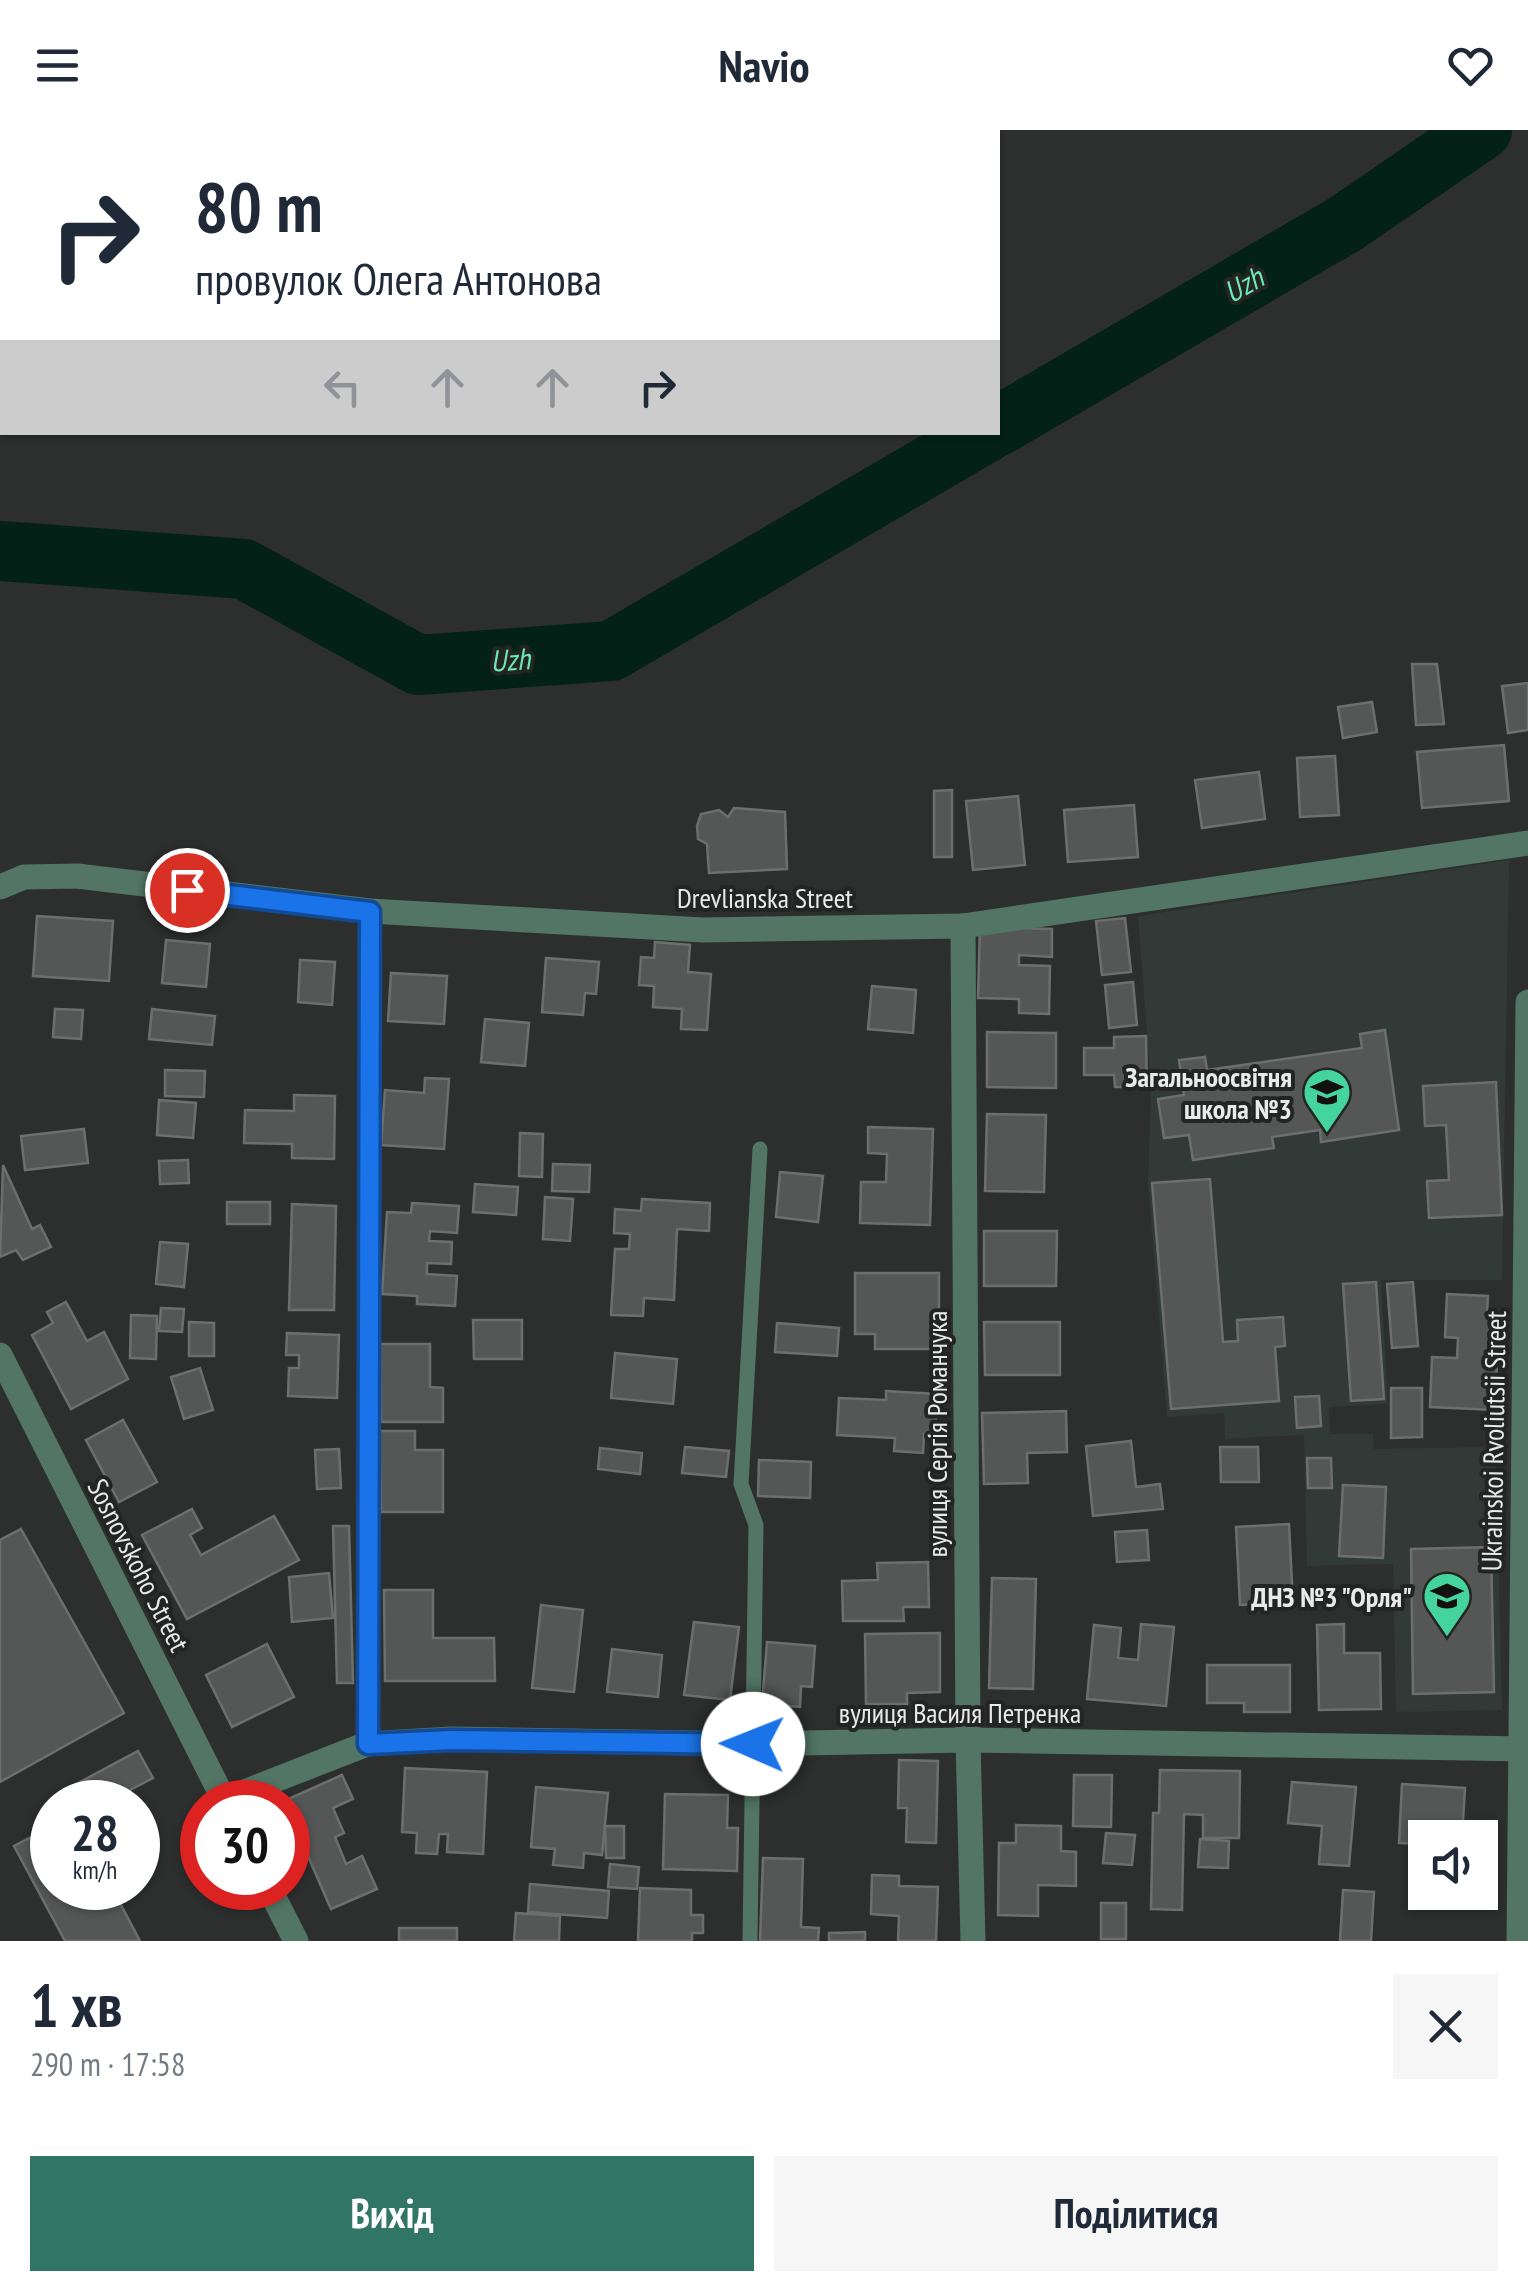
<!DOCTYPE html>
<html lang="uk">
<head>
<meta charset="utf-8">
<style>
	:root { --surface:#fff; --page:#f6f6f7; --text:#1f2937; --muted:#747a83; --accent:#317665 }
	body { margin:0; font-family:"PT Sans Narrow",sans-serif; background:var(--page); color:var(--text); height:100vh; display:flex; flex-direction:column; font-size:38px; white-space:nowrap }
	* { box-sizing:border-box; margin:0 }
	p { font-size:32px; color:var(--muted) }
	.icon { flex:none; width:55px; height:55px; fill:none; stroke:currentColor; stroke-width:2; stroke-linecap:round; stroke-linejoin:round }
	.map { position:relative; height:1811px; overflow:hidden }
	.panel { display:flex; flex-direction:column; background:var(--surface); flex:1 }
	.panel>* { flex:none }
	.hud { position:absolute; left:0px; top:0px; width:1000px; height:305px; box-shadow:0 2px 8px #0004; background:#fff; color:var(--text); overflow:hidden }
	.fabs { position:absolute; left:1408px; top:1690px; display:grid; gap:20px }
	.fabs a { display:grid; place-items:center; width:90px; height:90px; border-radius:0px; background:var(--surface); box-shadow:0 2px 8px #0004; font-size:50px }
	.speed { position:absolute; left:30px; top:1650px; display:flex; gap:20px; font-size:50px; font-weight:700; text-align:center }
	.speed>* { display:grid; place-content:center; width:130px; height:130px; border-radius:50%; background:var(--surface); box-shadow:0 2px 8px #0004; line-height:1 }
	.speed small { font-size:25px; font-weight:400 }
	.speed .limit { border:15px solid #d22; background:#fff; color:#111 }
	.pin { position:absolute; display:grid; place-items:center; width:85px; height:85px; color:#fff; margin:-42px; border:5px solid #fff; border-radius:50%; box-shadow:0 2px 10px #0007 }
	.me { position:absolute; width:110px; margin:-55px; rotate:271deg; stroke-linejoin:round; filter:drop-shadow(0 0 8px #0008) }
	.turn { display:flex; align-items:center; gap:35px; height:210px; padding:0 30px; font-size:45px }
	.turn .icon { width:130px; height:130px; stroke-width:2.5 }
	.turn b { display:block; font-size:70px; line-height:85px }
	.lanes { display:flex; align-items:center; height:95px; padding:0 30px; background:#0003; justify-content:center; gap:50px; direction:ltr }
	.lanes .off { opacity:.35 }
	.round { display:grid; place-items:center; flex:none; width:105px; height:105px; border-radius:0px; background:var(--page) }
	.summary { display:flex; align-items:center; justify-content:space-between; height:170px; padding:0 30px }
	h1 { font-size:60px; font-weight:600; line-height:75px }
	.action { display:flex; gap:20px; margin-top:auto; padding:20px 30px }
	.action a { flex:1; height:115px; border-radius:0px; background:var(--accent); color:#fff; font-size:40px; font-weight:600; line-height:115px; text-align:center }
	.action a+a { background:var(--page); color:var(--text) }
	header { display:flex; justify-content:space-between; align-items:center; height:130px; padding:0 30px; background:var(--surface); font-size:45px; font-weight:600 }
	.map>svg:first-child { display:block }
	.built { fill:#313a36 }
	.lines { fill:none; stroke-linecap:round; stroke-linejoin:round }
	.river { stroke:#032116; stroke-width:60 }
	.building { fill:#545756; stroke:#6c6f6d; stroke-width:2.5 }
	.service { stroke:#527565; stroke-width:15 }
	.minor { stroke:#527565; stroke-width:25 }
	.tertiary { stroke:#527565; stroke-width:25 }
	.route-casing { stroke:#114b97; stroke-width:25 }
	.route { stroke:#1a73e8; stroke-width:18 }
	.labels { text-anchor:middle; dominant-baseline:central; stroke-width:8; stroke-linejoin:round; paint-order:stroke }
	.street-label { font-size:28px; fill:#e9ebea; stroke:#232524 }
	.poi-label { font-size:28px; font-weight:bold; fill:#e9ebea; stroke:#232524; text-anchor:end }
	.water-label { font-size:30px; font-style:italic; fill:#6aeab5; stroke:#232524 }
</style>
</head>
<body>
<header><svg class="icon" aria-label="menu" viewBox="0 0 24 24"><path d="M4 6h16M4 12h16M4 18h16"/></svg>Navio<svg class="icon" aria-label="heart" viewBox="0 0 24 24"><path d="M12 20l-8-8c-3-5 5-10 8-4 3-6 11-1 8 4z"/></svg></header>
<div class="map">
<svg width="1528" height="1811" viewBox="0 0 1528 1811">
	<rect width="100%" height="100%" fill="#2c2f2e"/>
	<!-- built -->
	<polygon class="built" points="1509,730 1502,1150 1381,1150 1388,1274 1329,1277 1330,1303 1326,1304 1373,1304 1374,1319 1496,1317 1502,1580 1396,1582 1393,1434 1307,1436 1304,1305 1225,1309 1224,1283 1167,1287 1148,1053 1151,956 1138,786"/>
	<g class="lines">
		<!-- river -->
		<g class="river">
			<polyline points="998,296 1345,94 1482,0"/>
			<polyline points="0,421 244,439 418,535 611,521 987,302"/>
		</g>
	</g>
	<!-- building -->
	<g class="building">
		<polygon points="1412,534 1437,534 1444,594 1416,595"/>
		<polygon points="1528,553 1528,600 1508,603 1502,556"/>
		<polygon points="1372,572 1377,602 1343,608 1338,577"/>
		<polygon points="1504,615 1509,671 1422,678 1417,622"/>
		<polygon points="1335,626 1339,685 1300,687 1297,628"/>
		<polygon points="1259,642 1265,689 1202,698 1195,650"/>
		<polygon points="952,660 952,727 934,727 934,661"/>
		<polygon points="1018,666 1025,735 973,740 966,671"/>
		<polygon points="1134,675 1138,727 1068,732 1064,680"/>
		<polygon points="734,678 785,682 787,739 709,743 707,714 698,709 697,696 701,684 719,680 728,687"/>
		<polygon points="37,786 113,791 109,851 33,846"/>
		<polygon points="1125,788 1131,842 1102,845 1096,791"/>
		<polygon points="980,797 1052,799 1052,827 1019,825 1019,835 1050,836 1049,884 1019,883 1019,869 978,868"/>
		<polygon points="166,810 210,814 206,857 162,853"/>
		<polygon points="655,812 690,815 688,842 711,844 707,900 681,899 682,879 653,877 654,856 639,855 641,827 654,828"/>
		<polygon points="546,828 599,832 596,864 585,863 583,885 542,882"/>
		<polygon points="300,830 335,832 332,875 298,872"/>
		<polygon points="391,843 447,846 444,894 388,891"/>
		<polygon points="1133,852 1137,895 1109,898 1105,855"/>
		<polygon points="872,856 916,860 913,903 868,899"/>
		<polygon points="55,879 83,880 81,909 53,907"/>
		<polygon points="152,879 215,886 212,915 149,909"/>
		<polygon points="485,889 529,893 525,936 481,932"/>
		<polygon points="1385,900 1399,1000 1321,1012 1320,1000 1272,1007 1274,1018 1193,1030 1189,1005 1164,1008 1158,969 1184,965 1179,930 1205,927 1207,940 1362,918 1360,904"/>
		<polygon points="987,902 1056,903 1056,958 987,957"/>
		<polygon points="1146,906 1147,957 1115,957 1114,945 1084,945 1084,918 1114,918 1114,907"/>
		<polygon points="165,940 205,941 204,967 165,966"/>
		<polygon points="425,948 449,949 444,1019 381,1015 385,960 424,963"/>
		<polygon points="1496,952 1502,1085 1429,1088 1427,1051 1449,1050 1446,995 1425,996 1423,956"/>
		<polygon points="294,965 335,966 334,1029 292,1028 292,1014 244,1013 245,980 294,981"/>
		<polygon points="159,970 196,973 193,1008 157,1005"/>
		<polygon points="987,984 1046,985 1044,1062 985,1061"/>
		<polygon points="868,997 933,999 930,1095 860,1093 861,1052 886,1052 887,1024 868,1023"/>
		<polygon points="84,999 88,1033 25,1040 21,1006"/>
		<polygon points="520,1003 543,1004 542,1047 519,1046"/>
		<polygon points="188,1030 189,1053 160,1054 159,1031"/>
		<polygon points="553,1034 590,1035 589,1062 552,1061"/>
		<polygon points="3,1035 32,1099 40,1095 51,1117 23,1130 16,1120 0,1127"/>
		<polygon points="780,1042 823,1046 818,1092 776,1087"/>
		<polygon points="1210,1049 1223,1212 1238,1211 1237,1190 1283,1187 1285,1216 1275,1217 1279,1271 1171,1279 1152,1053"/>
		<polygon points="475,1054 518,1057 516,1085 473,1082"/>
		<polygon points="545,1067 573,1069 570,1111 543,1109"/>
		<polygon points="642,1069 710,1073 709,1101 677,1099 674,1170 644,1168 643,1186 611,1185 615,1119 629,1119 630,1104 614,1103 615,1079 641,1081"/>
		<rect x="227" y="1072" width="43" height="22"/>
		<polygon points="412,1073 459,1076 457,1103 430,1101 429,1111 452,1112 451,1134 427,1133 427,1144 457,1146 455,1176 417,1174 417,1166 382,1164 387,1082 411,1083"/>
		<polygon points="292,1074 336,1076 334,1180 289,1180"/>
		<polygon points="984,1101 1057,1101 1056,1156 984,1156"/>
		<polygon points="160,1112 188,1114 184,1157 156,1154"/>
		<polygon points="855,1143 939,1143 939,1219 875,1219 875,1204 855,1204"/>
		<polygon points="1376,1152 1384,1269 1351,1271 1343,1154"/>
		<polygon points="1413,1152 1418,1216 1392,1218 1387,1154"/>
		<polygon points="1447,1164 1488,1166 1487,1183 1499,1183 1495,1280 1430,1277 1432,1227 1457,1228 1458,1208 1445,1207"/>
		<polygon points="66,1172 87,1211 104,1202 128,1249 71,1279 32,1205 53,1193 47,1182"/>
		<polygon points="161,1178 184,1179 182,1202 159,1201"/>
		<polygon points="131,1185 157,1186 156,1229 130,1228"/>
		<polygon points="473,1190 522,1190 522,1229 474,1229"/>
		<polygon points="189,1192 214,1193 214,1226 189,1226"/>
		<polygon points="984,1192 1060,1192 1060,1245 985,1245"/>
		<polygon points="777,1193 839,1198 837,1226 775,1222"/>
		<polygon points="287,1203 339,1205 337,1268 288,1266 289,1238 299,1238 299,1225 286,1225"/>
		<polygon points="380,1214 430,1214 430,1257 443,1258 443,1292 381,1292"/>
		<polygon points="615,1223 677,1229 673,1274 611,1268"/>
		<polygon points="200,1238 213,1280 184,1289 171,1247"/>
		<polygon points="1391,1258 1422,1258 1422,1307 1391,1308"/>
		<polygon points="886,1261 937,1264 935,1305 924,1304 923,1323 894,1321 895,1308 837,1305 839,1268 886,1270"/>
		<polygon points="1319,1266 1321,1296 1297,1298 1295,1267"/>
		<polygon points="1066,1281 1067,1322 1027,1323 1028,1353 984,1354 982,1283"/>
		<polygon points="123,1290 157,1352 119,1372 86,1310"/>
		<polygon points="374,1301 415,1301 415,1320 443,1320 443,1382 381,1382 380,1332 374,1332"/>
		<polygon points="1131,1311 1136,1357 1160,1354 1163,1379 1093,1386 1086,1316"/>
		<polygon points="685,1317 729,1321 726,1347 682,1343"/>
		<polygon points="1220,1317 1258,1317 1259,1352 1221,1352"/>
		<polygon points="600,1318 642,1323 640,1344 598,1339"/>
		<polygon points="339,1319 341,1358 317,1359 315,1320"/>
		<polygon points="1307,1328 1331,1328 1332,1358 1308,1358"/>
		<polygon points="759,1330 811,1332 810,1368 758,1366"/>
		<polygon points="1343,1355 1386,1357 1383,1428 1339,1426"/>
		<polygon points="192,1379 202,1398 190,1405 201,1425 274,1386 299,1430 187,1489 142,1405"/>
		<polygon points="1289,1394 1293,1473 1240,1475 1236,1397"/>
		<polygon points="333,1396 349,1396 353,1553 337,1553"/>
		<polygon points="21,1399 124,1583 0,1652 0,1410"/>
		<polygon points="1147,1400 1149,1430 1117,1432 1115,1402"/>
		<polygon points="1491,1417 1494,1562 1413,1564 1411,1419"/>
		<polygon points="928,1432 929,1477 903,1477 904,1491 843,1491 842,1451 878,1450 877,1433"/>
		<polygon points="329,1443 333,1488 292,1492 289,1447"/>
		<polygon points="992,1448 1036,1449 1033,1559 989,1558"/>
		<polygon points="384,1460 433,1460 433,1508 494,1508 495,1551 385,1551"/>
		<polygon points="541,1475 583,1480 574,1562 532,1558"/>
		<polygon points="694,1492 739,1497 730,1570 684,1565"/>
		<polygon points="1141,1494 1174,1497 1166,1576 1087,1569 1094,1495 1121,1498 1118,1528 1138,1530"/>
		<polygon points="1344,1494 1344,1523 1380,1523 1381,1579 1319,1580 1317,1495"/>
		<polygon points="940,1503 940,1562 907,1563 907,1574 866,1574 865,1504"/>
		<polygon points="767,1512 815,1516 812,1557 801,1556 800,1577 762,1574"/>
		<polygon points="267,1514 294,1567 232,1597 206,1545"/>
		<polygon points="612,1519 662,1525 658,1567 607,1562"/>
		<polygon points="1207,1535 1290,1535 1290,1582 1244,1582 1244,1573 1207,1573"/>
		<polygon points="138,1621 153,1648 107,1672 91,1672 80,1652"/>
		<polygon points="899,1630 938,1631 936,1713 906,1712 907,1678 898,1678"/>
		<polygon points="405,1638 487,1642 483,1724 447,1722 448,1704 439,1704 437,1724 416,1723 417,1703 402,1702"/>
		<polygon points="1160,1640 1240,1641 1239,1708 1203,1708 1203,1685 1184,1684 1182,1780 1151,1779 1153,1683 1159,1683"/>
		<polygon points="342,1645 353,1669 333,1678 344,1703 335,1707 346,1734 362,1726 377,1759 331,1779 284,1671"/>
		<polygon points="1074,1645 1112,1645 1111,1697 1073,1696"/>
		<polygon points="1292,1652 1356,1657 1349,1736 1319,1734 1322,1696 1288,1693"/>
		<polygon points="1402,1654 1465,1658 1462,1708 1425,1708 1425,1714 1399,1713"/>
		<polygon points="536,1657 608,1663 602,1725 584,1723 583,1738 553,1735 555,1719 531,1717"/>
		<polygon points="665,1664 728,1665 727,1698 738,1698 737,1741 663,1739"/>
		<polygon points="1016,1695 1061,1696 1061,1721 1076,1722 1076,1756 1038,1755 1038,1786 998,1785 999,1713 1016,1713"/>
		<polygon points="52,1696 52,1758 112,1758 140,1811 65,1811 14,1716"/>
		<polygon points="605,1696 624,1696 624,1728 606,1728"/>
		<polygon points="1106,1703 1135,1705 1132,1735 1103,1733"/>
		<polygon points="1200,1709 1229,1711 1228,1738 1198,1737"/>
		<polygon points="763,1728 803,1729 801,1797 819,1798 818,1811 760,1811"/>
		<polygon points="610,1734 639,1737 637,1759 608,1757"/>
		<polygon points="872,1745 899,1746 899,1756 938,1757 936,1811 898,1811 899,1786 871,1784"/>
		<polygon points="530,1754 609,1761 607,1788 528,1782"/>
		<polygon points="640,1758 691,1760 691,1785 703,1785 703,1803 692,1803 692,1811 638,1811"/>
		<polygon points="1343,1760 1374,1762 1371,1811 1340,1811"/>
		<rect x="1101" y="1773" width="25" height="36"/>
		<polygon points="516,1783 560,1786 559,1811 514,1811"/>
		<rect x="399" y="1798" width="58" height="13"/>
		<polygon points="865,1802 865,1811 829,1811 829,1803"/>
	</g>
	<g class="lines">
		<!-- service -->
		<g class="service">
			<polyline points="367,1614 370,781"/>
			<polyline points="750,1811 756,1395 741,1354 760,1019"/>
		</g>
		<!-- minor -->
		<g class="minor">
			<polyline points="356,2 377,0"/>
			<polyline points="0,14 2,14"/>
			<polyline points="0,757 24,747 77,746 370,781 703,800 963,796 1528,713"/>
			<polyline points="963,796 968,1610 973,1811"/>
			<polyline points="224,1670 367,1614 452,1609 753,1614 968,1610 1528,1619"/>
			<polyline points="1519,1811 1528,872"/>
		</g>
		<!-- tertiary -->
		<g class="tertiary">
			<polyline points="0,1225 225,1672"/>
			<polyline points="269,1758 296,1811"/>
		</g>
	</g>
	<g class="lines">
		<!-- route casing -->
		<g class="route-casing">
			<polyline id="route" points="187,760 370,782 368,1614 452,1610 753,1614"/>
		</g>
		<!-- route -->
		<use href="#route" class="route"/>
	</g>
	<!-- icons -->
	<defs>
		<g id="school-pin" transform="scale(2.5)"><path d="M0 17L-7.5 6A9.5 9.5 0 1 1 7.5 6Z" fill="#46d49e" stroke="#232524"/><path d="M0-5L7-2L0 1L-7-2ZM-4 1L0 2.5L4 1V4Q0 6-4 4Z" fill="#111"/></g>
	</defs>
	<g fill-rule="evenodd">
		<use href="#school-pin" x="1327" y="962"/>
		<use href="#school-pin" x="1447" y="1466"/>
	</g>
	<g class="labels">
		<!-- street labels -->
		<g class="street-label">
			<text x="765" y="767">Drevlianska Street</text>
			<text transform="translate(936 1304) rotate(-90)">вулиця Сергія Романчука</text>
			<text transform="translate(1493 1311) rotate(-89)">Ukrainskoi Rvoliutsii Street</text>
			<text transform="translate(139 1435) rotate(63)">Sosnovskoho Street</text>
			<text x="960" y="1582">вулиця Василя Петренка</text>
		</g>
		<!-- poi labels -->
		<g class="poi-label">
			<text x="1292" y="946">Загальноосвітня<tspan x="1292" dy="32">школа №3</tspan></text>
			<text x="1412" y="1466">ДНЗ №3 "Орля"</text>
		</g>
		<!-- water labels -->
		<g class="water-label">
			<text transform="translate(1243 154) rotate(-30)">Uzh</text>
			<text transform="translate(510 529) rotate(-4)">Uzh</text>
		</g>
	</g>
</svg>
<div class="fabs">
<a><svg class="icon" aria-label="sound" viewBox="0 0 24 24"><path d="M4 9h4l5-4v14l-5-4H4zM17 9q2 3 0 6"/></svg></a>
</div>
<div class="speed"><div>28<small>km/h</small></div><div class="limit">30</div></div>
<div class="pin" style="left:187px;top:760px;background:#d93025"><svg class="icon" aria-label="arrive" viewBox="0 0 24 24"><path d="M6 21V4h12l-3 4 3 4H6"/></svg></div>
<svg class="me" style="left:753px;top:1614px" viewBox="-20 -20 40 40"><circle r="19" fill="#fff"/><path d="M0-13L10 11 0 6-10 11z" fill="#1a73e8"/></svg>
<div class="hud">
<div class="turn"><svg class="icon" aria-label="right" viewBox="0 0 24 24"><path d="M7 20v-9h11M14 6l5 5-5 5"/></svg><div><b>80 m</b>провулок Олега Антонова</div></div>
<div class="lanes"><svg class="icon off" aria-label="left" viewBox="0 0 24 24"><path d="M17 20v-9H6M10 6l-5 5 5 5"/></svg><svg class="icon off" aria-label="ahead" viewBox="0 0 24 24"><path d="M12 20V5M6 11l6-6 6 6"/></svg><svg class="icon off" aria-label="ahead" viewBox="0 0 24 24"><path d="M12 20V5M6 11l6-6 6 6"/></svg><svg class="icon" aria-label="right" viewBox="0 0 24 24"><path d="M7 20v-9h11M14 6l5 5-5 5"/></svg></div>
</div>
</div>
<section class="panel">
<div class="summary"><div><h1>1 хв</h1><p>290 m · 17:58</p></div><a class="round"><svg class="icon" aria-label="close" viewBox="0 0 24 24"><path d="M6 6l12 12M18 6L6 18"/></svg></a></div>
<div class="action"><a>Вихід</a><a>Поділитися</a></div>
</section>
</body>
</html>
